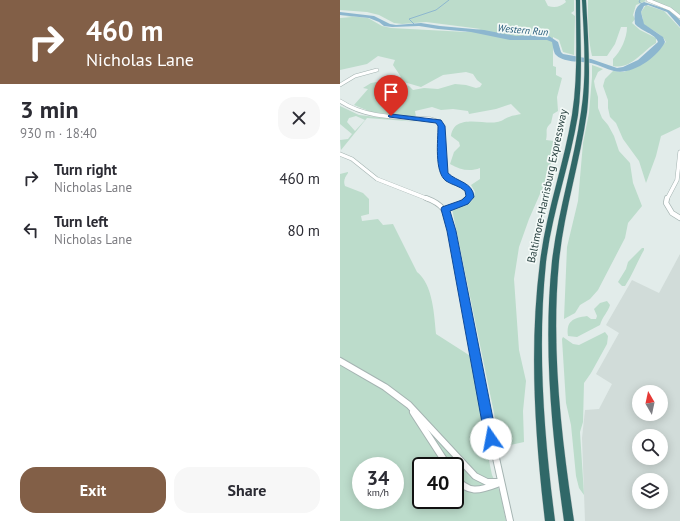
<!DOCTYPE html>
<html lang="en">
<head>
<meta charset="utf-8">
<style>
	:root { --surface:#fff; --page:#f7f7f7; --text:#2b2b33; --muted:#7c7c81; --accent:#825f47 }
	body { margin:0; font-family:"PT Sans",sans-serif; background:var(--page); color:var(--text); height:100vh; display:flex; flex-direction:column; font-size:15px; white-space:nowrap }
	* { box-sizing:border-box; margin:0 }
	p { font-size:13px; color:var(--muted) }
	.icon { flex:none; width:22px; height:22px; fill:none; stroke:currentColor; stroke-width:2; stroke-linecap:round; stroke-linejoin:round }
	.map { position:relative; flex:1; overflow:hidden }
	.details { display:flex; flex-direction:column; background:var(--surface); width:340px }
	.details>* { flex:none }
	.guide { background:#825f47; color:#fff; overflow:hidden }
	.needle { width:26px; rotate:351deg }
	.fabs { position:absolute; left:292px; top:385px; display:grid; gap:8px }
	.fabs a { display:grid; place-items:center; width:36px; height:36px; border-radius:50%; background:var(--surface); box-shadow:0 2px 10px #0003; font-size:20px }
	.speed { position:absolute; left:12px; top:457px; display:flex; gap:8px; font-size:20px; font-weight:700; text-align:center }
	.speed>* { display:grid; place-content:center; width:52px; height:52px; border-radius:50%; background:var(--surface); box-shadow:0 2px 10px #0003; line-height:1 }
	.speed small { font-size:10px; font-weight:400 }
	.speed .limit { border:2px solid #111; border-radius:6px; background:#fff; color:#111 }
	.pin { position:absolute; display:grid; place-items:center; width:34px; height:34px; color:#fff; margin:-41px -17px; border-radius:50% 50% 50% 0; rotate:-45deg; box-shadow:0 0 4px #0007 }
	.pin .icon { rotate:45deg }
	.me { position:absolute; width:44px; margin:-22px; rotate:348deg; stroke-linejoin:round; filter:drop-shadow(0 0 3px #0008) }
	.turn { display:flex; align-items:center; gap:14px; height:84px; padding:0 20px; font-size:18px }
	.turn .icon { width:52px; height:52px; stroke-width:2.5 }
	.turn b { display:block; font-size:28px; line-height:34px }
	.round { display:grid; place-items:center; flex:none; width:42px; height:42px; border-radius:16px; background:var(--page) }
	.headline { display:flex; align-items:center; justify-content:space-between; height:68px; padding:0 20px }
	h1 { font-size:24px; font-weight:800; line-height:30px }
	.button { display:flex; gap:8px; margin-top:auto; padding:8px 20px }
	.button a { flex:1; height:46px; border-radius:16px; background:var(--accent); color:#fff; font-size:16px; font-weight:800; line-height:46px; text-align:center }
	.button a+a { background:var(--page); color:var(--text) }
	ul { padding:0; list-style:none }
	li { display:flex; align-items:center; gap:12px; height:52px; padding:0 20px }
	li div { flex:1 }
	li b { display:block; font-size:15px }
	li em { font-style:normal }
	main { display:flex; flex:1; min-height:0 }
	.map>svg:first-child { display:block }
	.built { fill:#d1dcd9; fill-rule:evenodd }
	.green { fill:#bcdccb; fill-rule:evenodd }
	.water { fill:#8db7cf }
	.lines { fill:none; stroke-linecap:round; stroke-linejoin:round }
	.stream { stroke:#8db7cf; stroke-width:1 }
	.minor-far3-casing { stroke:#a5b4b2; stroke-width:4 }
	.minor-far2-casing { stroke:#a5b4b2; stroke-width:4.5 }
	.minor-far1-casing { stroke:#a5b4b2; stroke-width:6 }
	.minor-casing { stroke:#a5b4b2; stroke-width:8 }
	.highway-casing { stroke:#c1c8c8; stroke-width:1 }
	.minor-far3 { stroke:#fff; stroke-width:3 }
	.minor-far2 { stroke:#fff; stroke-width:3.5 }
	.minor-far1 { stroke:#fff; stroke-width:4.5 }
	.minor { stroke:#fff; stroke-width:6 }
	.highway { fill:#306868; fill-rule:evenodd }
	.route { fill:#1a73e8; stroke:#114b97 }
	.labels { text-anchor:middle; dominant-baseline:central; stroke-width:3.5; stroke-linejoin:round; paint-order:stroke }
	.far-water-label { font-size:10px; font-style:italic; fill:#1f5676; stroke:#f3f9f7 }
	.street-label { font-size:11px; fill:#233c3b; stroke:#f3f9f7 }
</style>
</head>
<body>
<main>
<section class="details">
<div class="guide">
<div class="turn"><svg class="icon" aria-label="right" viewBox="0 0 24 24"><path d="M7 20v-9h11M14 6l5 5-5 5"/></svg><div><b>460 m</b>Nicholas Lane</div></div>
</div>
<div class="headline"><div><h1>3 min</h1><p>930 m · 18:40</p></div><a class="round"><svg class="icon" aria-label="close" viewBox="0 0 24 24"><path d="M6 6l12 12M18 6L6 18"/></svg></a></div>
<ul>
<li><svg class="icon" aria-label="right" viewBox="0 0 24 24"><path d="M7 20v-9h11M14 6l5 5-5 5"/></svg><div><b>Turn right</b><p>Nicholas Lane</p></div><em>460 m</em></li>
<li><svg class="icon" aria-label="left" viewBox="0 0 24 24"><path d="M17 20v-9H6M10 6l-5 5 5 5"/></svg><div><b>Turn left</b><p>Nicholas Lane</p></div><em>80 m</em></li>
</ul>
<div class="button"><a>Exit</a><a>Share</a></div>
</section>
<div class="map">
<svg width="340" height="521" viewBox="0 0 340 521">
	<rect width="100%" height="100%" fill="#e2ecea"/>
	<!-- built -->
	<path class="built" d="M340 254V521H245L242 438 245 410 259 409 272 384 256 374 279 333 266 325 292 280 319 293ZM299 392H321V414H299ZM299 436H321V458H299ZM299 480H321V502H299Z"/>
	<!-- green -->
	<g class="green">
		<path d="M0 0H205L208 6C215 8 220 7 226 2L225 0H234V11L231 13 235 16 234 55 223 52 219 40 213 37V66L216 67V75L222 78 217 97 218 111 213 114 211 123C204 129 208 132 206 140L214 141 210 171 189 219 179 247 174 279 179 350 186 381 183 411 184 442 161 447 112 209 132 201 135 192 131 185 140 179V168C130 172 120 170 110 164L114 152 120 146 119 142 111 136C114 113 144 125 157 122 161 122 165 118 169 117 173 115 178 115 181 114L171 104 156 109 129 114 128 111 113 109 101 110 92 107 75 111 76 117 31 112 14 105 28 89 23 88 31 83 48 80 69 86 73 90 84 88 98 89 115 84 126 85 136 88 140 87 142 84 137 80 133 74 126 72 103 75 81 87 57 80 61 77 53 65 55 60 38 56 27 64 0 70V18L12 17 0 15 28 18 42 26 51 28 126 32 141 29 86 22 62 24 54 23 39 15 27 12 0 10Z"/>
		<path d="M248 0H305L306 1 296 5 293 15 295 19 292 23 300 30 316 38V43C302 51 291 70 273 66V59C281 51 287 38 287 27H281L275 44 267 56H252C248 39 248 19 248 0Z"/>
		<polygon points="309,0 340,0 340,15 330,7"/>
		<path d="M306 5 324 11 340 28V127L321 136 316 156 306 183 299 161 283 139 276 123 270 117 268 108V100L263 86 265 79 273 71 284 72 295 67 326 42C322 33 308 29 301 22L303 19 301 12Z"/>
		<polygon points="252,65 263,69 258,72 254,81 255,87 258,97 258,108 262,118 268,125 274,136 279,151 290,163 293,183 302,206 288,223 285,238 258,290 250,299 240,305 235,313 224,319 227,247 238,201 243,143 249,113 252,77"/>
		<path d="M0 106 19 115 79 122 27 118 1 150 0 140 8 139 12 134 0 124ZM16 116 25 120 15 131 7 122 9 118Z"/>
		<path d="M8 172V173C5 177 3 181 5 186L23 193 29 199V214L21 216 22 221 38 219 43 225 53 224 77 272C93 285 94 314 96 334L132 357 146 424 147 451 152 475 160 492 166 521H0V174ZM21 466H55V500H21ZM81 466H115V500H81Z"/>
		<path d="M302 248H304V250C297 262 293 274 285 286H282L278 282 286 269 288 262Z"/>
		<path d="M267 301 270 305C268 312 262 317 260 325L237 337 228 336C226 321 233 318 247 316L251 319H256L257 316 254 309 260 303Z"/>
		<polygon points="265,332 268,336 267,344 251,373 244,383 243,422 240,432 244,495 239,488 236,476 231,425 226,403 222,339 223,337 233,344 239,345"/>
	</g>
	<!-- water -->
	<path class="water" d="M304 2 329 10 340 20V27L327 12 308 5 304 6 301 12 304 24 323 37 325 42C318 57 291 76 274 71 266 69 259 65 251 63 240 61 223 63 215 54 213 50 213 46 212 42L207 40H170L131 32 98 29 79 26 52 27 44 26 39 22 29 18 0 15V12L34 16 50 24 56 25 81 23 100 26 144 30 176 36 194 35 209 36 218 42 221 52 223 54 251 59 277 68 283 67 298 60 318 42C316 34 301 31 295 24 294 15 294 6 304 2Z"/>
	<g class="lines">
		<!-- stream -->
		<g class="stream">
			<polyline points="300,0 299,2 302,4"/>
			<polyline points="74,24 69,19 96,10 109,0"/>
		</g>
		<!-- minor-far3 casing -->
		<g class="minor-far3-casing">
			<g id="minor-far3">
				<polyline points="308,0 330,9 340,17"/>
				<polyline points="0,85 15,76 37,70"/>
			</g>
		</g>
		<!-- minor-far2 casing -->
		<g class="minor-far2-casing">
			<g id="minor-far2">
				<path d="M0 101C27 119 59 117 90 119L99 122 101 126C102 140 97 171 110 179 118 184 125 184 130 193L128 199"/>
				<polyline points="0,154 12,159 37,179 88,199"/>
				<polyline points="327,199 337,180 340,152"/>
			</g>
		</g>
		<!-- minor-far1 casing -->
		<g class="minor-far1-casing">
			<g id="minor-far1">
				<path d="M86 198C105 205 106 212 112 231L132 341"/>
				<polyline points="327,198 326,203 332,213 340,218"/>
				<polyline points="105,209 120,204 128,198"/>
			</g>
		</g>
		<!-- minor casing -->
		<g class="minor-casing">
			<g id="minor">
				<polyline points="132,340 142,395 170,521"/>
				<polyline points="0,361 45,387 69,405 135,476 147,482 161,482"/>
				<polyline points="73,412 108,466"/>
				<path d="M115 477C128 494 139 491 157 484"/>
			</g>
		</g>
		<!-- highway casing -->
		<g class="highway-casing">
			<g id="highway">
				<path d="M236 0H240C240 38 243 77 238 115 230 164 212 212 206 262 197 348 204 435 215 521H205C195 435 189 348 200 262 206 212 224 164 232 115 238 77 236 38 236 0Z"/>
				<path d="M242 0H246C248 37 251 75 247 112 240 162 224 211 219 261 211 348 221 435 234 521H224C212 435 203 348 212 261 218 211 234 162 241 112 247 75 244 37 242 0Z"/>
			</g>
		</g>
		<!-- minor-far3 -->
		<use href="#minor-far3" class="minor-far3"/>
		<!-- minor-far2 -->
		<use href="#minor-far2" class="minor-far2"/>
		<!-- minor-far1 -->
		<use href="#minor-far1" class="minor-far1"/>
		<!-- minor -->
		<use href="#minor" class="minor"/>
		<!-- highway -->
		<use href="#highway" class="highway"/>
	</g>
	<!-- route -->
	<path class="route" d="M51 114 101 120 105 126 108 173C117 182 133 182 134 197L128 204 110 211 116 231 157 439 156 443 151 445 147 443 145 439 107 231 101 209 102 207 122 200 126 196 125 191C120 186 112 185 106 181 94 172 98 141 98 126L96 123 49 117 48 116Z"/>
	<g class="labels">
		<!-- far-water labels -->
		<g class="far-water-label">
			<text transform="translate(183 30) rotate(5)">Western Run</text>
		</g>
		<!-- street labels -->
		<g class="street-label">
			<text transform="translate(207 186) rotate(-78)">Baltimore-Harrisburg Expressway</text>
		</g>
	</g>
</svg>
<div class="fabs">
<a><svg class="needle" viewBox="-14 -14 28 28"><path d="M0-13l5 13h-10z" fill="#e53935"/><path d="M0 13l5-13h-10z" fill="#7c7c81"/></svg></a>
<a><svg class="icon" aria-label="search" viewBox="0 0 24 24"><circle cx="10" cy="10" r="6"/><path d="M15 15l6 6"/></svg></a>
<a><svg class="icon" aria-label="layers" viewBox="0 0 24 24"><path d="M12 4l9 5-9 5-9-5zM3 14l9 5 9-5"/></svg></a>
</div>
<div class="speed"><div>34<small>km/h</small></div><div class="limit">40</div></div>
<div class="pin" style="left:51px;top:116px;background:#d93025"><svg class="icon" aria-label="arrive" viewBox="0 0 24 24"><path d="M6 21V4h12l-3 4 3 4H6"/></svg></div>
<svg class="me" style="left:151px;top:439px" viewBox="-20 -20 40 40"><circle r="19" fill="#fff"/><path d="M0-13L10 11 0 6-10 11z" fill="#1a73e8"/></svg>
</div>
</main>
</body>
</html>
